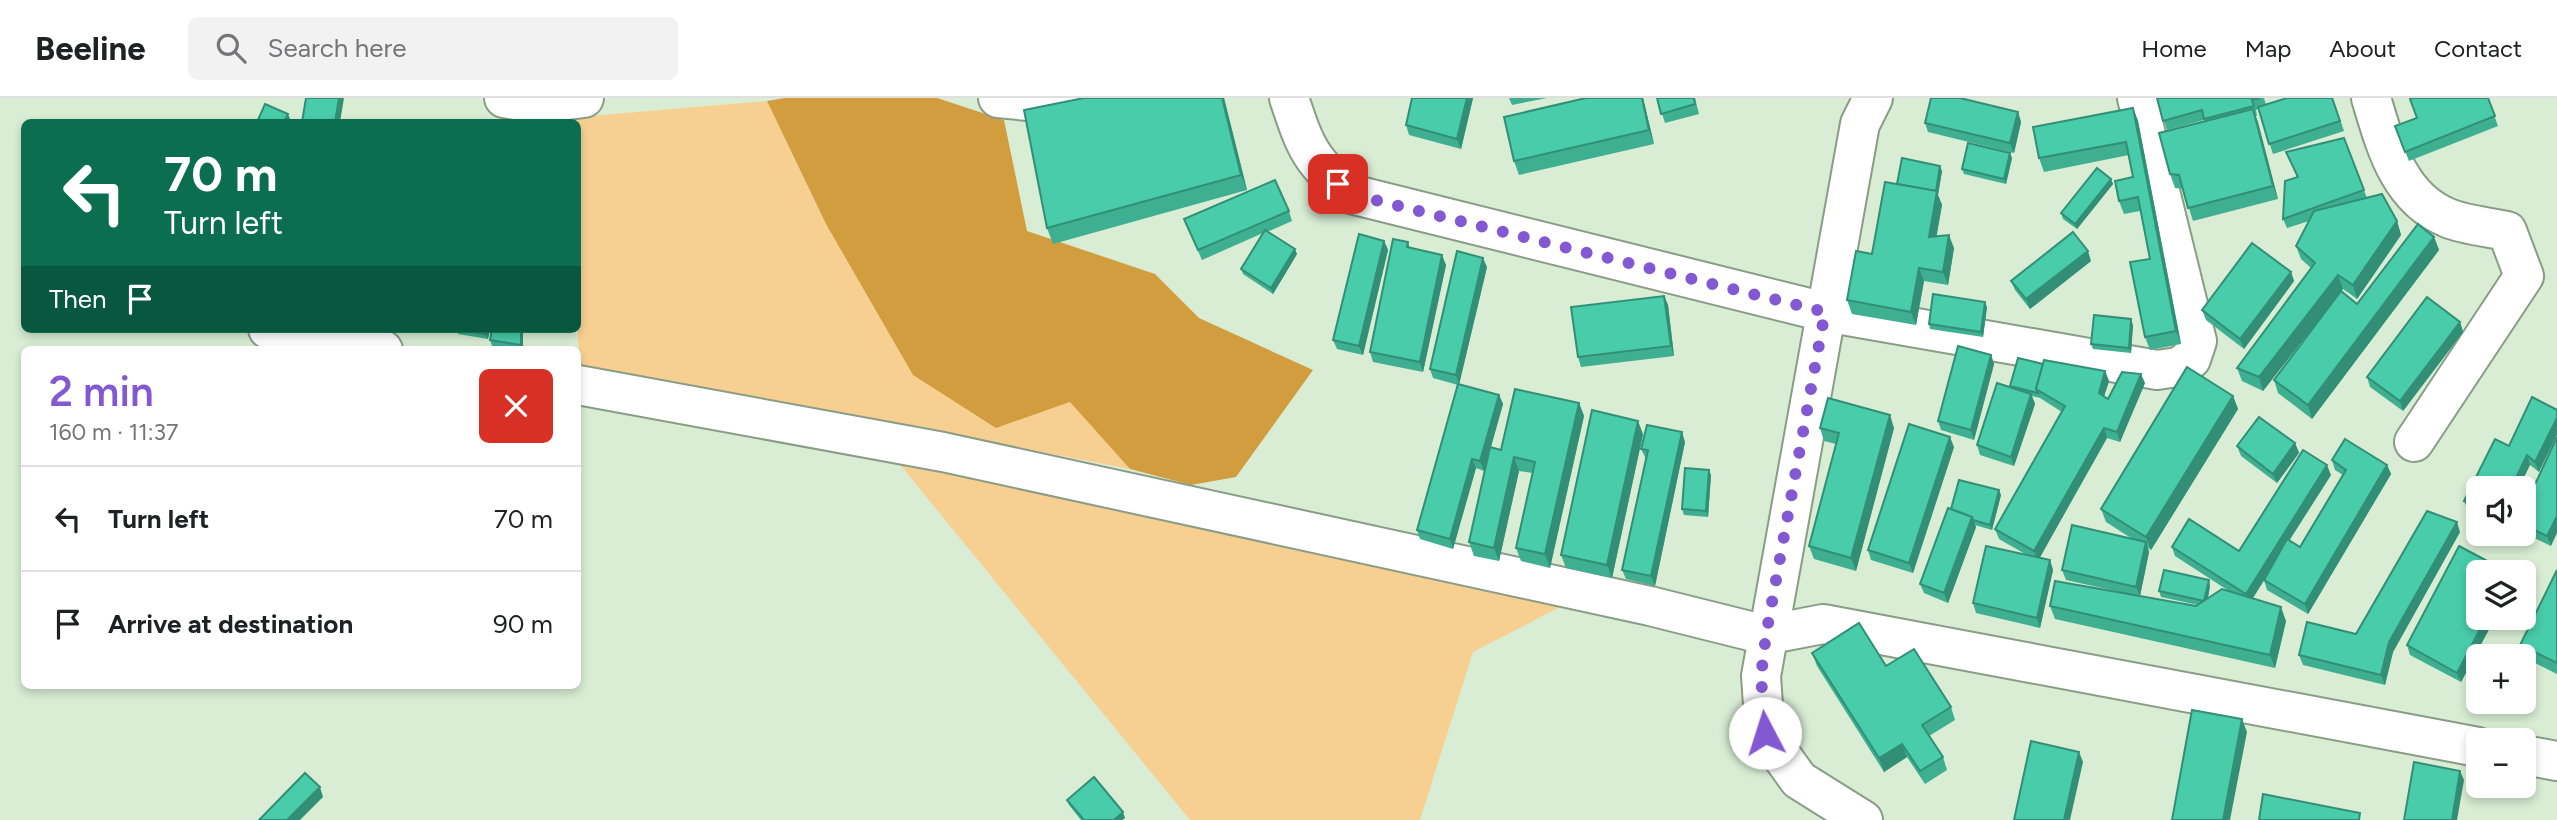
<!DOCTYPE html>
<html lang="en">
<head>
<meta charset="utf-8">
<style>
	:root { --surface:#fff; --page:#f2f2f2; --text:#202124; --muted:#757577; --line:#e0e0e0; --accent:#8359d3 }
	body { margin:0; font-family:Figtree,sans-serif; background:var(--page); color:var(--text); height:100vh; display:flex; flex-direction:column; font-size:26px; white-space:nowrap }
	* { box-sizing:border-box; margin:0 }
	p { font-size:23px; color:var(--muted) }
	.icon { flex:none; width:38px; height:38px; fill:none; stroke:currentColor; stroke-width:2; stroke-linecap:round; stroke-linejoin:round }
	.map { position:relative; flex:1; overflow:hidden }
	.side { position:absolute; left:21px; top:248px; width:560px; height:343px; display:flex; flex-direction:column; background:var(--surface); border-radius:10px; box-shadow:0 4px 10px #0003 }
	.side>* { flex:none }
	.banner { position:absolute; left:21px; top:21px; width:560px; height:214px; border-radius:10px; box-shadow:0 4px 10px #0003; background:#0b6e4f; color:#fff; overflow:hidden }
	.fabs { position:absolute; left:2466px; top:378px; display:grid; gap:14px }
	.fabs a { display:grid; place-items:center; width:70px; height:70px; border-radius:10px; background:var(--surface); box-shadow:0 4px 10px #0003; font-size:35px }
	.pin { position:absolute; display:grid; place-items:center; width:60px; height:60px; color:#fff; margin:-30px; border-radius:14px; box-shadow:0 4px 10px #0006 }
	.me { position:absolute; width:77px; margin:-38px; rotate:355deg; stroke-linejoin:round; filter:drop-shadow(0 0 5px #0008) }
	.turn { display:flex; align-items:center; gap:24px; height:147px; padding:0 28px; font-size:32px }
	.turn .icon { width:91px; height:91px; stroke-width:2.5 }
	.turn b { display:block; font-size:49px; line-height:60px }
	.then { display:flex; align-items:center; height:66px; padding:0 28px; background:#0003; gap:14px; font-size:26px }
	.round { display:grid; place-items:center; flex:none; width:74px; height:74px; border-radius:10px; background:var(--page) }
	.summary { display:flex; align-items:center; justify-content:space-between; height:119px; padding:0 28px }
	h1 { font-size:42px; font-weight:600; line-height:52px; color:var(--accent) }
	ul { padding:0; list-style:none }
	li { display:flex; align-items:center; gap:21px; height:105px; padding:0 28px; border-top:2px solid var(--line) }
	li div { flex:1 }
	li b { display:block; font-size:26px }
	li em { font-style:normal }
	header { display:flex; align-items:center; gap:42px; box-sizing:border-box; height:98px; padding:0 35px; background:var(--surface); border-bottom:2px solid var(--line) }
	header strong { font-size:33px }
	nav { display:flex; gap:38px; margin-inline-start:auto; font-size:24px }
	.search { width:490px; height:63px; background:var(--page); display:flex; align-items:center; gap:18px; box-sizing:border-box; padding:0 24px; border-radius:10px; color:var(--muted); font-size:26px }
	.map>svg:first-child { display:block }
	.green { fill:#f7d091 }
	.forest { fill:#d19d3e }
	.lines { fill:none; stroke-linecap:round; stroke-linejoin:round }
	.minor-casing { stroke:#899d86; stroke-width:42 }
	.minor { stroke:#fff; stroke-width:38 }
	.wall { fill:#3eaf91 }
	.shaded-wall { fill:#328f76 }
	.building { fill:#48cca9; stroke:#328f76; stroke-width:2 }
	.route { stroke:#8359d3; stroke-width:12; stroke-dasharray:0 21.6 }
</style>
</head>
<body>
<header>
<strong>Beeline</strong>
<div class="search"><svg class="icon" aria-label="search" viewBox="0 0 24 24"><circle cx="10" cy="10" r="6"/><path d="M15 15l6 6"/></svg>Search here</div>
<nav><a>Home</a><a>Map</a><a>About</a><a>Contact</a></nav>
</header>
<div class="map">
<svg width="2557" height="722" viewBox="0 0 2557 722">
	<rect width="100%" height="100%" fill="#d8edd4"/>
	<!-- green -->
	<g class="green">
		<polygon points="767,3 826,126 996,329 1071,304 1130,371 795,307 581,270 577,231 578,24 555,24 555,21"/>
		<polygon points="897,363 1564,507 1473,554 1420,722 1190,722"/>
	</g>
	<!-- forest -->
	<polygon class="forest" points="785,0 937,0 1004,22 1027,133 1155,176 1199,220 1313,272 1236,379 1191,387 1130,371 1070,304 996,330 913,277 826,126 767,3"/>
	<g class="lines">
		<!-- minor casing -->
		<g class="minor-casing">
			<g id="minor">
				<polyline points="504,0 537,6 584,0"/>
				<polyline points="998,0 1048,5 1084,0"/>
				<path d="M1289 0C1305 48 1310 64 1351 96L1825 214 2157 272 2178 269 2191 261 2197 243 2137 0"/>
				<path d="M2371 0C2385 46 2398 100 2448 120 2465 127 2488 129 2507 133L2524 178 2414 344"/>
				<polyline points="268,231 383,252"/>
				<polyline points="578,287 943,354 1650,508 1766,537 1823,526 2478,649"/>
				<polyline points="2524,657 2557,663"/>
				<polyline points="1863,722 1799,682 1765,635 1761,578 1860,26 1873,0"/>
			</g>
		</g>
		<!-- minor -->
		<use href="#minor" class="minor"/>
	</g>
	<!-- wall -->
	<g class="wall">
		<polygon points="1084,0 1224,0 1247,92 1053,146 1047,130"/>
		<polygon points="1412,0 1473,0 1461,51 1409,37 1406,27"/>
		<polygon points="1509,0 1547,0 1512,7"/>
		<polygon points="1586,0 1643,0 1654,46 1519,77 1514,63"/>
		<polygon points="1657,0 1695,0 1699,16 1665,25"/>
		<polygon points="2157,0 2264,0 2266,7 2333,0 2344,33 2273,56 2258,11 2256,12 2257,18 2255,18 2278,101 2193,123 2183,91 2175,90 2170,76 2205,23 2204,22 2167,32"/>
		<polygon points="2488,0 2498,28 2409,63 2395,28"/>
		<polygon points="2133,10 2138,23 2181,246 2150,252 2145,239 2150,161 2140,113 2124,116 2119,103 2133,79 2129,57 2044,74 2039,60"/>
		<polygon points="2018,14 2021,24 2014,55 1928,34 1925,25"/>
		<polygon points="2344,40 2367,100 2397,123 2401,137 2357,201 2343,191 2341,193 2357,206 2434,139 2439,152 2312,321 2278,295 2274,282 2322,217 2263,293 2242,283 2237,270 2311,170 2301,161 2296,148 2309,123 2287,130 2283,121 2297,79 2286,54"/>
		<polygon points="2012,60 2006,86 1964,76 1962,71"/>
		<polygon points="1942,73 1938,97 1942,107 1936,139 1954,150 1948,187 1924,183 1916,227 1852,216 1847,202 1872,156 1897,86"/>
		<polygon points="2111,81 2113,86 2077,131 2063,121 2061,115"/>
		<polygon points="1289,113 1292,123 1267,134 1297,156 1273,196 1243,176 1241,171 1263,135 1202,162 1184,121"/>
		<polygon points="1384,143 1388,152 1363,257 1337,251 1333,242"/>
		<polygon points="1408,144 1410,150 1446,167 1423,274 1373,264 1370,254"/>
		<polygon points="2091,163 2030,211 2015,192 2011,183"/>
		<polygon points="1487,169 1459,286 1499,297 1503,306 1491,349 1501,352 1579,305 1584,318 1550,470 1521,463 1516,450 1533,375 1519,373 1499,463 1474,458 1469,444 1487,361 1484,373 1476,370 1453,451 1420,441 1417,432 1458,287 1433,280 1430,271"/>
		<polygon points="2291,174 2294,183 2244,251 2206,222 2202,212"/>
		<polygon points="1664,198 1668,207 1674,258 1581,269 1578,259"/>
		<polygon points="1987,209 1983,239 1930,231 1929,226"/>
		<polygon points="2460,224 2463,234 2403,313 2370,289 2367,279"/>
		<polygon points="2133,227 2131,255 2093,251 2091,246"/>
		<polygon points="456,231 490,231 488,241 458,236"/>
		<polygon points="492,231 523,231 523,252 492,248 490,242"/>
		<polygon points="1991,257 1994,266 1974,342 1941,332 1938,323"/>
		<polygon points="2043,266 2105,273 2109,283 2104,298 2108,301 2145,285 2120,344 2107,340 2039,460 2050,462 2053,472 2040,530 1976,515 1973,505 2027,457 1999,441 1995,431 2062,314 2040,300 2032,298 2035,306 2014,368 1980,357 1977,347 2011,290 2010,288"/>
		<polygon points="2233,298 2238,311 2151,452 2148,450 2149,454 2140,498 2196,508 2198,507 2161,499 2159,493 2210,488 2208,500 2229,493 2175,458 2172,449 2239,453 2331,377 2289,442 2300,449 2343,377 2335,372 2332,362 2387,367 2391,376 2308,516 2267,492 2264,482 2253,500 2286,523 2275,570 2055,521 2050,508 2133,497 2066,482 2062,472 2134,442 2106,424 2101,411"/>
		<polygon points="2557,312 2539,374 2530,367 2478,390 2478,417 2468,412 2464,403 2509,348"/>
		<polygon points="1820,330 1894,330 1856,473 1814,461 1809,448 1836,346 1824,343"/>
		<polygon points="1643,336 1612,480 1566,470 1561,457"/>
		<polygon points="2557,339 2551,448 2524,435 2524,410"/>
		<polygon points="1685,344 1655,488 1626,481 1622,472 1646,361 1641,351"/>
		<polygon points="2295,345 2299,355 2277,385 2241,358 2237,348"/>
		<polygon points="1954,349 1913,475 1871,462 1868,452"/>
		<polygon points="1711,377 1708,419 1684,417 1682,411"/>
		<polygon points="2001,397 1992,432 1975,427 1976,429 1948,505 1924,495 1920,486 1951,411"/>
		<polygon points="2460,434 2393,554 2385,587 2303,567 2299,557 2356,536"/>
		<polygon points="2557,472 2557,576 2525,560 2520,547"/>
		<polygon points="2478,520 2495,520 2461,584 2410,557 2407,547"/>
		<polygon points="1812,555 1886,568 1951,609 1955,622 1929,638 1943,659 1947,672 1925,686 1907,659 1884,674 1817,568"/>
		<polygon points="1067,702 1125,720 1122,722 1081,722 1069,707"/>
	</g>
	<!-- shaded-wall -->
	<g class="shaded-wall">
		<polygon points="339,0 344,0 340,24 335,24"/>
		<polygon points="1222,0 1224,0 1247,92 1241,77"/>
		<polygon points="1467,0 1473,0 1461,51 1457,41"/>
		<polygon points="1642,0 1643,0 1654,46 1649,32"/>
		<polygon points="2133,10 2138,23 2181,246 2176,233"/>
		<polygon points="2253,11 2258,24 2278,101 2273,88"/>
		<polygon points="2018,14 2021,24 2014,55 2010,45"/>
		<polygon points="288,16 290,21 288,24 284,24"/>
		<polygon points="2010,55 2012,60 2006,86 2004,81"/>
		<polygon points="1940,68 1942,73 1938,97 1942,107 1934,153 1929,139"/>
		<polygon points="2111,81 2113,86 2077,131 2075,126"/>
		<polygon points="2397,123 2401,137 2357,201 2353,187"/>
		<polygon points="1949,137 1954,150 1948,187 1943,174"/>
		<polygon points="2434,139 2439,152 2312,321 2308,307"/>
		<polygon points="1384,143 1388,152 1363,257 1359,248"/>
		<polygon points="1295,151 1297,156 1273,196 1271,190"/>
		<polygon points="2088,153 2091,163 2030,211 2026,201"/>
		<polygon points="1442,157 1446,167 1423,274 1420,264"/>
		<polygon points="1483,160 1487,169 1459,287 1456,277"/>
		<polygon points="1919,170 1924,183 1916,227 1911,214"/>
		<polygon points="2291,174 2294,183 2244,251 2240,241"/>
		<polygon points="2338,177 2343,191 2263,293 2259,279"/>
		<polygon points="1664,198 1668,207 1674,258 1671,248"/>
		<polygon points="1985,204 1987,209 1983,239 1981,234"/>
		<polygon points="2131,221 2133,227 2131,255 2129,250"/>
		<polygon points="2460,224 2463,234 2403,313 2400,303"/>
		<polygon points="487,231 490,231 488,241 486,236"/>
		<polygon points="521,231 523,231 523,252 521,247"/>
		<polygon points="1991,257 1994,266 1974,342 1971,332"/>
		<polygon points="2105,273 2109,283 2102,305 2099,295"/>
		<polygon points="2141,276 2145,285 2120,344 2117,334"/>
		<polygon points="2031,296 2035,306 2014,368 2011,359"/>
		<polygon points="1499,297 1503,306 1484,373 1480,363"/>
		<polygon points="2233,298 2238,311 2151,452 2146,439"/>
		<polygon points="1579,305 1584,318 1550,470 1545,456"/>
		<polygon points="1890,317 1894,330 1856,473 1851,460"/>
		<polygon points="2557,320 2557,337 2539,374 2535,364"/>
		<polygon points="1638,323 1643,336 1612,480 1607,467"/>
		<polygon points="2104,330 2107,340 2038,463 2034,453"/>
		<polygon points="1682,334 1685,344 1655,488 1651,478"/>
		<polygon points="1950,339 1954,349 1913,475 1909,465"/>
		<polygon points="2295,345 2299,355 2277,385 2273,376"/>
		<polygon points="2527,357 2530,367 2519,390 2511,390"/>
		<polygon points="1514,359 1519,373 1499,463 1494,450"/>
		<polygon points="1472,361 1476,370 1453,451 1450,441"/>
		<polygon points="2327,367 2331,377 2249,506 2246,496"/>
		<polygon points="2387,367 2391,376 2308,516 2305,506"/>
		<polygon points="1709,372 1711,377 1708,419 1706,413"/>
		<polygon points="1999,392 2001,397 1992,432 1990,427"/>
		<polygon points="2557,418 2557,435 2551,448 2547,438"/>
		<polygon points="1972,419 1976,429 1948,505 1944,495"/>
		<polygon points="2457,424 2460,434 2393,554 2385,587 2381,577 2389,544"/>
		<polygon points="2146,444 2149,454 2140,498 2136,489"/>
		<polygon points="2050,462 2053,472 2040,530 2037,520"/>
		<polygon points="2209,482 2210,488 2206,509 2204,503"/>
		<polygon points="2281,509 2286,523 2275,570 2270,557"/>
		<polygon points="2486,520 2495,520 2461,584 2457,575"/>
		<polygon points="2242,621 2247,634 2230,722 2223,722"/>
		<polygon points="1902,646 1907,659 1884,674 1879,660"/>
		<polygon points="2079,654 2083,664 2070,722 2064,722"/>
		<polygon points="2460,673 2464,682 2457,722 2452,722"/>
		<polygon points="320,689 323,699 300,722 287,722"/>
		<polygon points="1123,714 1125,720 1122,722 1114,722"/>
	</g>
	<!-- building -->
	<g class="building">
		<polygon points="306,0 339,0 335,24 302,24"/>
		<polygon points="1084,0 1222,0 1241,77 1047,130 1024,12"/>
		<polygon points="1412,0 1467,0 1457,41 1406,27"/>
		<polygon points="1586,0 1642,0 1649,32 1514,63 1504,19"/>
		<polygon points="1657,0 1694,0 1695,6 1661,16"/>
		<polygon points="1931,0 1960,0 2018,14 2010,45 1925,25"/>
		<polygon points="2157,0 2260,0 2252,2 2254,8 2204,21 2202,12 2163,23"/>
		<polygon points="2287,0 2332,0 2340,23 2269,46 2258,9"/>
		<polygon points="2413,0 2488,0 2495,18 2405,54 2395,28 2417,20 2410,1"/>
		<polygon points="265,6 288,16 284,24 257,24"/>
		<polygon points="2133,10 2176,233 2145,239 2130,164 2150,161 2138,99 2119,103 2115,83 2133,79 2126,44 2039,60 2033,29"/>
		<polygon points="2253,11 2273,88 2188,110 2179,77 2170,76 2159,35"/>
		<polygon points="2344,40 2364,92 2283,121 2285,83 2298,79 2286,54"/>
		<polygon points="1968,45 2010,55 2004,81 1962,71"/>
		<polygon points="1902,60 1940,68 1936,93 1897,86"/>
		<polygon points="2097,70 2111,81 2075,126 2061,115"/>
		<polygon points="1275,82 1289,113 1198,152 1184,121"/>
		<polygon points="1885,84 1937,93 1929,139 1949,137 1943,174 1919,170 1911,214 1847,202 1856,153 1872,156"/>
		<polygon points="2382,96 2397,123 2353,187 2338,177 2259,279 2237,270 2315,165 2296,148 2314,113"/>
		<polygon points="2418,126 2434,139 2308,307 2274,282 2341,193 2357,206"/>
		<polygon points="1265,132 1295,151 1271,190 1241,171"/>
		<polygon points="2073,134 2088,153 2026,201 2011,183"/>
		<polygon points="1359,136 1384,143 1359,248 1333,242"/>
		<polygon points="1393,141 1408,144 1407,149 1442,157 1420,264 1370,254"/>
		<polygon points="2252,145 2291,174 2240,241 2202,212"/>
		<polygon points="1457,153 1483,160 1456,277 1430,271"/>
		<polygon points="1933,196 1985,204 1981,234 1929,226"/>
		<polygon points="1664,198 1671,248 1578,259 1571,209"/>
		<polygon points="2427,199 2460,224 2400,303 2367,279"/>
		<polygon points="2094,217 2131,221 2129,250 2091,246"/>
		<polygon points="456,231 487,231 486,236"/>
		<polygon points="492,231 521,231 521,247 490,242"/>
		<polygon points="1958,248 1991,257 1971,332 1938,323"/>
		<polygon points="2018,260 2043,266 2036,291 2038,295 2010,288"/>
		<polygon points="2044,262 2105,273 2099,295 2108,301 2122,274 2141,276 2117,334 2104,330 2034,453 1995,431 2065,308 2036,291"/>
		<polygon points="2187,269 2233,298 2146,439 2101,411"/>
		<polygon points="1997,285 2031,296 2011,359 1977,347"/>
		<polygon points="1458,286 1499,297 1480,363 1472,361 1450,441 1417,432"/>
		<polygon points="1515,291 1579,305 1545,456 1516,450 1535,364 1514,359 1494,450 1469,444 1490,349 1501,352"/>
		<polygon points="2532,299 2557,312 2557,320 2535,364 2527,357 2511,390 2478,390 2478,409 2464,403 2495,341 2509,348"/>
		<polygon points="1828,300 1890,317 1851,460 1809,448 1839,335 1820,330"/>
		<polygon points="1592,312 1638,323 1607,467 1561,457"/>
		<polygon points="2259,319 2295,345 2273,376 2237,348"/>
		<polygon points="1909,326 1950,339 1909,465 1868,452"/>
		<polygon points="1647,327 1682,334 1651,478 1622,472 1648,352 1641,351"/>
		<polygon points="2557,339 2557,418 2547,438 2524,427 2524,410"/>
		<polygon points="2345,341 2387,367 2305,506 2264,482 2287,441 2300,449 2346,372 2332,362"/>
		<polygon points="2303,352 2327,367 2246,496 2172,449 2189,421 2239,453"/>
		<polygon points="1685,370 1709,372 1706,413 1682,411"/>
		<polygon points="1959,382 1999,392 1990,427 1973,422 1972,419 1951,411"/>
		<polygon points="1948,410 1972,419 1944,495 1920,486"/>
		<polygon points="2427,413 2457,424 2389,544 2381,577 2299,557 2307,524 2356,536"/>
		<polygon points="2072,427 2146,444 2136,489 2062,472"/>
		<polygon points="1986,448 2050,462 2037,520 1973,505"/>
		<polygon points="2459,448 2508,474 2478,474 2478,520 2486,520 2457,575 2407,547"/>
		<polygon points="2164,472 2209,482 2204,503 2159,493"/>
		<polygon points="2557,472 2557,565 2520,547"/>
		<polygon points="2055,483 2196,508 2222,491 2281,509 2270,557 2050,508"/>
		<polygon points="1859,525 1886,568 1914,551 1951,609 1922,627 1943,659 1920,673 1902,646 1879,660 1812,555"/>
		<polygon points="2192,612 2242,621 2223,722 2172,722"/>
		<polygon points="2031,643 2079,654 2064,722 2014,722"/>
		<polygon points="2414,664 2460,673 2452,722 2404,722"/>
		<polygon points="305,675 320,689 287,722 259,722"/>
		<polygon points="1094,679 1123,714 1114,722 1084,722 1067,702"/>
		<polygon points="2263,696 2360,715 2359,722 2259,722"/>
	</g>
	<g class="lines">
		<!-- route -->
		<polyline class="route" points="1338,86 1351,96 1825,214 1766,537 1761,578 1765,635"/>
	</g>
</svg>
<div class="fabs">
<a><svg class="icon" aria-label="sound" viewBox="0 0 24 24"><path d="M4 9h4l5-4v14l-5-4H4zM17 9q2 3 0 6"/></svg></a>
<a><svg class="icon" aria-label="layers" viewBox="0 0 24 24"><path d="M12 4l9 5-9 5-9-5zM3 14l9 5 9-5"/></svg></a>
<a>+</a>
<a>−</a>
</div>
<div class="pin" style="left:1338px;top:86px;background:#d93025"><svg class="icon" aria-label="arrive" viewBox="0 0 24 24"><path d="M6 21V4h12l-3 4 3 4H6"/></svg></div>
<svg class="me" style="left:1765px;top:635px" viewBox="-20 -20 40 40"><circle r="19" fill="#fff"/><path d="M0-13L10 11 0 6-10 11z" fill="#8359d3"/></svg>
<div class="banner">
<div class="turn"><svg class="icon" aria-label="left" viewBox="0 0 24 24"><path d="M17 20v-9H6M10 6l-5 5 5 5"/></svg><div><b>70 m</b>Turn left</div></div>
<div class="then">Then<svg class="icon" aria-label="arrive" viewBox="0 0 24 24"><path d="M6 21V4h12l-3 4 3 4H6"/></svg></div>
</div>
<section class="side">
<div class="summary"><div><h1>2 min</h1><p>160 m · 11:37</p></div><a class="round" style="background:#d93025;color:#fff"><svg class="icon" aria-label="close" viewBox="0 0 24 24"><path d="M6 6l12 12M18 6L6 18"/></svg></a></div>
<ul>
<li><svg class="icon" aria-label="left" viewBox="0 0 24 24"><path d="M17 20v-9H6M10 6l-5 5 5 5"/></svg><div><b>Turn left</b></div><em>70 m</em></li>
<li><svg class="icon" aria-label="arrive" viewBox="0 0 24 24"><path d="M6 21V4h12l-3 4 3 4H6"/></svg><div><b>Arrive at destination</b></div><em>90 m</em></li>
</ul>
</section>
</div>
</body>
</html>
